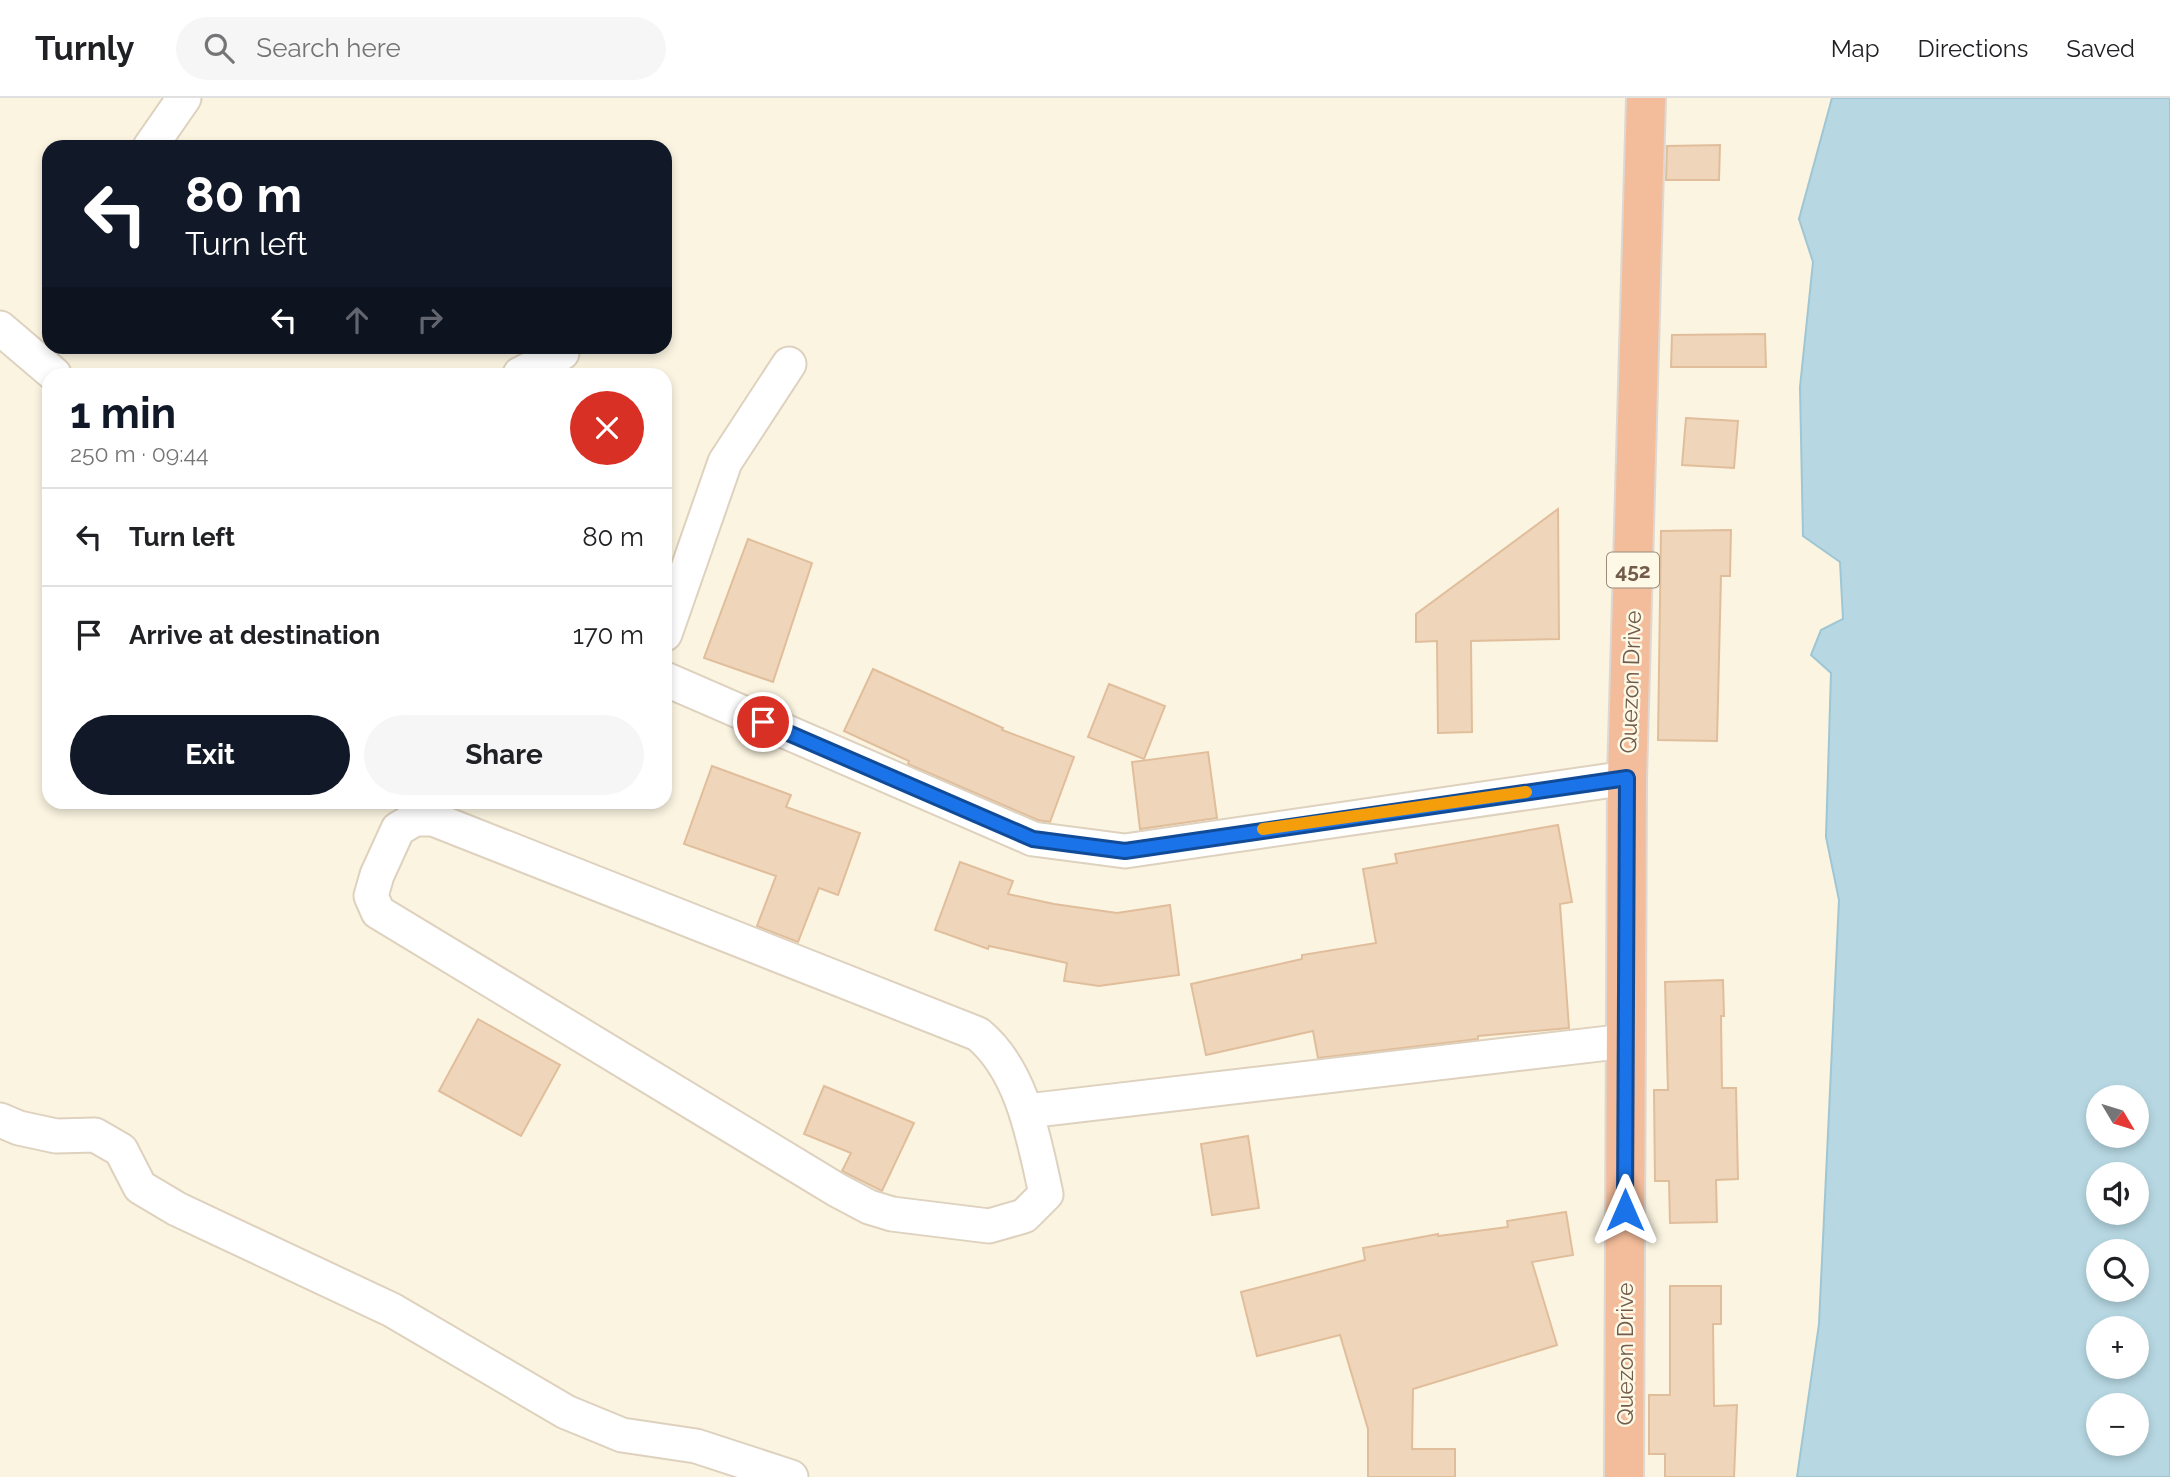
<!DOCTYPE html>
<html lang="en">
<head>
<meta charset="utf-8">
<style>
	:root { --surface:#fff; --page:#f6f6f6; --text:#202124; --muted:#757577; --line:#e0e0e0; --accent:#111827 }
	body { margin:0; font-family:Raleway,sans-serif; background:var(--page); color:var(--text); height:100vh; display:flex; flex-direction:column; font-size:26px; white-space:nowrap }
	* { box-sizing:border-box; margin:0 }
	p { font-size:23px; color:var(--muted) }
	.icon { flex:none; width:38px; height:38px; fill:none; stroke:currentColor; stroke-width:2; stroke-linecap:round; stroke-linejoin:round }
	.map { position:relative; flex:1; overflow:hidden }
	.side { position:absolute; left:42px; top:270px; width:630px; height:441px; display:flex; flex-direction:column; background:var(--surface); border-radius:21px; box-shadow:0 4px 10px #0003 }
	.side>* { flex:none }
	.banner { position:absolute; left:42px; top:42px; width:630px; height:214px; border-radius:21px; box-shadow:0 4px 10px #0003; background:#111827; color:#fff; overflow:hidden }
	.needle { width:46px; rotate:128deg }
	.fabs { position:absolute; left:2086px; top:987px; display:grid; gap:14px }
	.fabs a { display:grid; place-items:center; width:63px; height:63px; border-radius:50%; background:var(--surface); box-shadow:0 4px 10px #0003; font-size:35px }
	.pin { position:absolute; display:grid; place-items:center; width:60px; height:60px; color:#fff; margin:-30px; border:4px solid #fff; border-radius:50%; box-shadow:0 2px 7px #0007 }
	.me { position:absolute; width:77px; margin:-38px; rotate:0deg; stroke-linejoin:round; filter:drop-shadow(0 0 5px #0008) }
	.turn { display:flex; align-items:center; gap:24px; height:147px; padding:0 28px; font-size:32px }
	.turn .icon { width:91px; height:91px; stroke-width:2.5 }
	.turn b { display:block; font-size:49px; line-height:60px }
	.lanes { display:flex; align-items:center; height:66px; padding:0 28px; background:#0003; justify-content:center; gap:35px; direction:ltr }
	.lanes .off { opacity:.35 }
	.round { display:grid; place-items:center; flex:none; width:74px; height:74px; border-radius:37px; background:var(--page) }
	.headline { display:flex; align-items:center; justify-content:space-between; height:119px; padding:0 28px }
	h1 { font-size:42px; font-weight:700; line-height:52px; color:var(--accent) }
	.primary-button { display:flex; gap:14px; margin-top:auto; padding:14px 28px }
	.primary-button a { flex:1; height:80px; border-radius:42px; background:var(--accent); color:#fff; font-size:28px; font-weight:700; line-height:80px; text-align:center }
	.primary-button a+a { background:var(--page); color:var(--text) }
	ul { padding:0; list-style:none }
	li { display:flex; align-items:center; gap:21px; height:98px; padding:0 28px; border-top:2px solid var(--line) }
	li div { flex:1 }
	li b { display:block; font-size:26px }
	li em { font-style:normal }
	header { display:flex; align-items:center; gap:42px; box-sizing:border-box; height:98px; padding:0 35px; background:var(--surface); border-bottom:2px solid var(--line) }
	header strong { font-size:33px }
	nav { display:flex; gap:38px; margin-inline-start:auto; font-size:24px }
	.search { width:490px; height:63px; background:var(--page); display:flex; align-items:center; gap:18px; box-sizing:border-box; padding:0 24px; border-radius:38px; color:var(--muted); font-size:26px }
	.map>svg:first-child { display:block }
	.water { fill:#b7d8e3; stroke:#9ec6d4; stroke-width:2; fill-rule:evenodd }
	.building { fill:#efd5ba; stroke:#e1be9b; stroke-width:2 }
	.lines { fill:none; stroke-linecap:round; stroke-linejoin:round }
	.street-casing { stroke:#ded1be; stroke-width:37 }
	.highway-casing { stroke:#ddd8d3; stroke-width:42 }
	.street { stroke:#fff; stroke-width:33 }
	.highway { stroke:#f3bc9a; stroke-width:38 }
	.route-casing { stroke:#114b97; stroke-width:18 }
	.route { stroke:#1a73e8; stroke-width:12 }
	.slow { stroke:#f59e0b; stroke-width:12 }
	.labels { text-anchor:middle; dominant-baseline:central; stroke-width:5; stroke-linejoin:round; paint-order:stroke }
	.shield { fill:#fef8e7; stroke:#9b8b78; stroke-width:2 }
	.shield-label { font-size:21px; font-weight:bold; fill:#715c49 }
	.street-label { font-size:23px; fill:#715c49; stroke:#fef8e7 }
</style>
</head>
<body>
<header>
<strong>Turnly</strong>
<div class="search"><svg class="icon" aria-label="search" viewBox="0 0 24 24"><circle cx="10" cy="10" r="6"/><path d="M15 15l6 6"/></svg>Search here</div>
<nav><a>Map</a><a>Directions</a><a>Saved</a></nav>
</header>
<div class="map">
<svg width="2170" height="1379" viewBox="0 0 2170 1379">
	<rect width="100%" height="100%" fill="#fbf4e1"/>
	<!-- water -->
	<path class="water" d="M1832 0H2170V1379H1797L1819 1226 1839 802 1826 739 1831 575 1811 557 1821 532 1843 521 1840 464 1803 438 1800 289 1813 164 1799 121ZM2098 999H2137V1038H2098ZM2098 1076H2137V1115H2098ZM2098 1153H2137V1192H2098ZM2098 1230H2137V1269H2098ZM2098 1307H2137V1346H2098Z"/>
	<!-- building -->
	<g class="building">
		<polygon points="1720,47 1719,82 1666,82 1667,48"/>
		<polygon points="1765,236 1766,269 1671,269 1672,237"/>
		<polygon points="1686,320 1738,323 1734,370 1682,367"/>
		<polygon points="1558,411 1559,541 1471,543 1472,634 1438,635 1437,543 1416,544 1416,516"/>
		<polygon points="1731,432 1730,478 1721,478 1717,643 1658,642 1661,433"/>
		<polygon points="748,441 812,465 773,584 704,560"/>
		<polygon points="873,571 1003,630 1002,632 1074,659 1050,724 1038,722 908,666 909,663 844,633"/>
		<polygon points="1109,586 1165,608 1144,661 1088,639"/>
		<polygon points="1208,654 1217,720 1140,731 1132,664"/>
		<polygon points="712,668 791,697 786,709 860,735 838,797 819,790 798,844 757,828 776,778 684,746"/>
		<polygon points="1558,727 1572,804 1560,806 1569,930 1478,938 1478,941 1318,960 1313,933 1206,957 1191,886 1302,861 1302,857 1376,845 1363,771 1397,765 1395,756"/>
		<polygon points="960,764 1013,783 1008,796 1054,806 1117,815 1170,807 1179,877 1099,888 1064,883 1067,865 989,848 988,851 935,832"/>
		<polygon points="1723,882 1724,918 1721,918 1722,990 1736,990 1738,1081 1716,1082 1717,1124 1670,1125 1669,1083 1655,1083 1654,992 1668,992 1665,884"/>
		<polygon points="478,921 560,967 521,1038 439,993"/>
		<polygon points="824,988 914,1025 882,1093 842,1073 851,1055 804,1036"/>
		<polygon points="1248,1038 1259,1110 1212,1117 1201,1046"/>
		<polygon points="1566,1114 1573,1157 1532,1164 1557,1247 1413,1291 1412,1351 1455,1351 1455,1379 1368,1379 1368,1331 1340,1237 1257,1258 1241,1194 1365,1162 1363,1150 1438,1136 1438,1138 1508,1129 1507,1123"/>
		<polygon points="1670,1188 1721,1188 1721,1226 1713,1226 1714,1308 1737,1307 1734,1379 1665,1379 1665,1356 1649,1356 1649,1297 1670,1297"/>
	</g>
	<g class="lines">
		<!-- street casing -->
		<g class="street-casing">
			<g id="street">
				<polyline points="150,49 184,0"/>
				<polyline points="0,230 54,276"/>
				<polyline points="520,276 562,255"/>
				<polyline points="665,536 725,364 789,266"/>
				<polyline points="665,581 1033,741 1125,753 1627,680"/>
				<path d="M415 721H433L978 936C1023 973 1034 1042 1046 1096L1024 1118 989 1128 892 1116 869 1109 837 1092 378 814 371 798 377 777 398 731Z"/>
				<polyline points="1027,1013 1626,943"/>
				<polyline points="0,1022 19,1030 56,1038 95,1037 121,1052 140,1089 177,1111 392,1212 566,1314 622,1337 696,1348 791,1379"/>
			</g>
		</g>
		<!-- highway casing -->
		<g class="highway-casing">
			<polyline id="highway" points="1624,1379 1627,680 1646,0"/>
		</g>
		<!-- street -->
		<use href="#street" class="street"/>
		<!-- highway -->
		<use href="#highway" class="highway"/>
	</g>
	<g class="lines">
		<!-- route casing -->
		<g class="route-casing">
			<polyline id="route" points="763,624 1033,741 1125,753 1627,680 1625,1112"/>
		</g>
		<!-- route -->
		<use href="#route" class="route"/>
		<!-- slow -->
		<polyline class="slow" points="1263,731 1526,694"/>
	</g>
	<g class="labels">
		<!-- shield labels -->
		<rect class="shield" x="1607" y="454.5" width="52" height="35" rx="5"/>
		<g class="shield-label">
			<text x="1633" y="472">452</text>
		</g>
		<!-- street labels -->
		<g class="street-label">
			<text transform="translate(1630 584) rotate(-88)">Quezon Drive</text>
			<text transform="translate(1624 1256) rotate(-90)">Quezon Drive</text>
		</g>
	</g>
</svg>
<div class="fabs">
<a><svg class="needle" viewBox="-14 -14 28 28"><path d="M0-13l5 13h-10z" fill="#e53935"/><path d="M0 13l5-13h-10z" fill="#757577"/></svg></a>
<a><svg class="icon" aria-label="sound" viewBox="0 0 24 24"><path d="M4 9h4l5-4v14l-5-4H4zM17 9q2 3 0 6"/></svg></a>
<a><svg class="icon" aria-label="search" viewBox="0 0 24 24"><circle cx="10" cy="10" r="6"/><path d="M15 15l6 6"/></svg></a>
<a>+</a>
<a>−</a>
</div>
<div class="pin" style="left:763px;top:624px;background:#d93025"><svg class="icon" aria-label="arrive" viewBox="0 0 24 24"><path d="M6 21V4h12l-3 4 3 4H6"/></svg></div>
<svg class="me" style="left:1625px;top:1112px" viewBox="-20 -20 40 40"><path d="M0-17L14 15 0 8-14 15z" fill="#1a73e8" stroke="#fff" stroke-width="4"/></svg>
<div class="banner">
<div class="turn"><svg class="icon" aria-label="left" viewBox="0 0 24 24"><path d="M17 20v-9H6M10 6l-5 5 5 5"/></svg><div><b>80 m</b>Turn left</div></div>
<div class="lanes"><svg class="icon" aria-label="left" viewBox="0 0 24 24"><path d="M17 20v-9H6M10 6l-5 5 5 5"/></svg><svg class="icon off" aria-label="ahead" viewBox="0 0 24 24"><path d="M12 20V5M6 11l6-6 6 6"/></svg><svg class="icon off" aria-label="right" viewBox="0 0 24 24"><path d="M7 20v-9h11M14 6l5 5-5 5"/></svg></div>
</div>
<section class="side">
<div class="headline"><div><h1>1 min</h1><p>250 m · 09:44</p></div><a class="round" style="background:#d93025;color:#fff"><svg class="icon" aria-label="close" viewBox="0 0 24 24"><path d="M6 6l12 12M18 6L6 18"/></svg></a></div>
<ul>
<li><svg class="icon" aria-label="left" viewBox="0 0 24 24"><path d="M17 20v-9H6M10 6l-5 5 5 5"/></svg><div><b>Turn left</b></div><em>80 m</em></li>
<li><svg class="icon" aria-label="arrive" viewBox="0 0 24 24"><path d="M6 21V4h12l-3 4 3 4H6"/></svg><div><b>Arrive at destination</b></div><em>170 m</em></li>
</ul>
<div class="primary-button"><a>Exit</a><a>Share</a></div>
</section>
</div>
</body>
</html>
